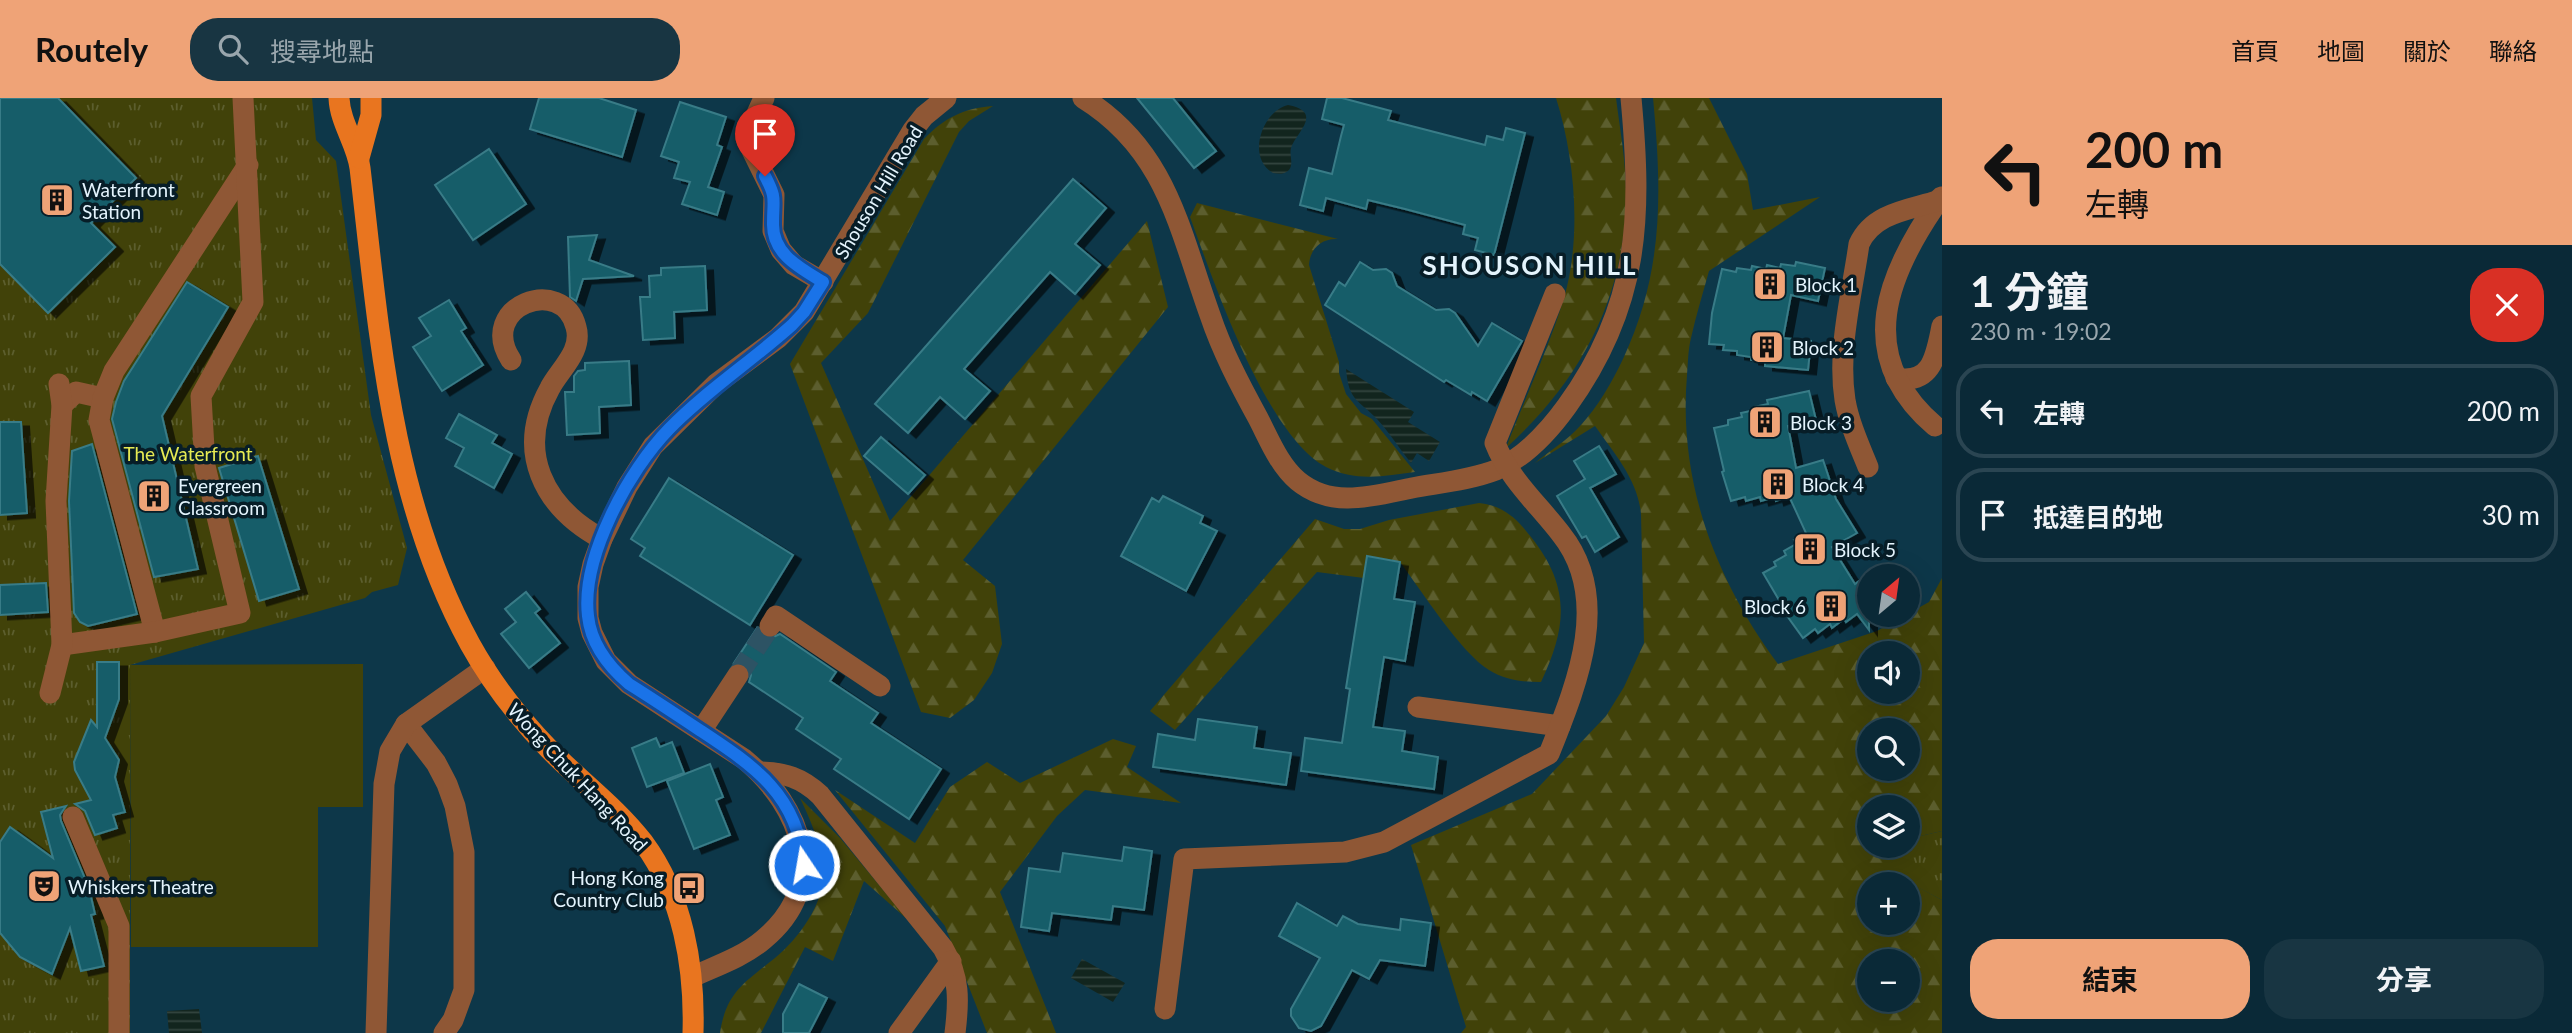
<!DOCTYPE html>
<html lang="zh-TW">
<head>
<meta charset="utf-8">
<style>
	:root { --surface:#0a2937; --page:#183542; --text:#f1f3f6; --muted:#99a6ad; --line:#2a4552; --accent:#efa377 }
	body { margin:0; font-family:Lato,"Noto Sans TC",sans-serif; background:var(--page); color:var(--text); height:100vh; display:flex; flex-direction:column; font-size:26px; white-space:nowrap }
	* { box-sizing:border-box; margin:0 }
	p { font-size:23px; color:var(--muted) }
	.icon { flex:none; width:38px; height:38px; fill:none; stroke:currentColor; stroke-width:2; stroke-linecap:round; stroke-linejoin:round }
	.map { position:relative; flex:1; overflow:hidden }
	.drawer { display:flex; flex-direction:column; background:var(--surface); width:630px }
	.drawer>* { flex:none }
	.guide { background:#efa377; color:#111; overflow:hidden }
	.needle { width:46px; rotate:29deg }
	.tools { position:absolute; left:1857px; top:466px; display:grid; gap:14px }
	.tools a { display:grid; place-items:center; width:63px; height:63px; border-radius:50%; background:var(--surface); box-shadow:0 7px 28px #0002,0 0 0 2px var(--line); font-size:35px }
	.pin { position:absolute; display:grid; place-items:center; width:60px; height:60px; color:#fff; margin:-72px -30px; border-radius:50% 50% 50% 0; rotate:-45deg; box-shadow:0 0 7px #0007 }
	.pin .icon { rotate:45deg }
	.me { position:absolute; width:77px; margin:-38px; rotate:348deg; stroke-linejoin:round; filter:drop-shadow(0 0 5px #0008) }
	.turn { display:flex; align-items:center; gap:24px; height:147px; padding:0 28px; font-size:32px }
	.turn .icon { width:91px; height:91px; stroke-width:2.5 }
	.turn b { display:block; font-size:49px; line-height:60px }
	.round { display:grid; place-items:center; flex:none; width:74px; height:74px; border-radius:28px; background:var(--page) }
	.head { display:flex; align-items:center; justify-content:space-between; height:119px; padding:0 28px }
	h1 { font-size:42px; font-weight:700; line-height:52px }
	.button { display:flex; gap:14px; margin-top:auto; padding:14px 28px }
	.button a { flex:1; height:80px; border-radius:28px; background:var(--accent); color:#111; font-size:28px; font-weight:700; line-height:80px; text-align:center }
	.button a+a { background:var(--page); color:var(--text) }
	ul { padding:0; list-style:none }
	li { display:flex; align-items:center; gap:21px; height:94px; margin:0 14px 10px; padding:0 14px; border:4px solid var(--line); border-radius:28px }
	li div { flex:1 }
	li b { display:block; font-size:26px }
	li em { font-style:normal }
	header { display:flex; align-items:center; gap:42px; box-sizing:border-box; height:98px; padding:0 35px; background:var(--accent); color:#111 }
	header strong { font-size:33px }
	nav { display:flex; gap:38px; margin-inline-start:auto; font-size:24px }
	.search { width:490px; height:63px; background:var(--page); display:flex; align-items:center; gap:18px; box-sizing:border-box; padding:0 24px; border-radius:28px; color:var(--muted); font-size:26px }
	main { display:flex; flex:1; min-height:0 }
	.map>svg:first-child { display:block }
	.grass { fill:url(#grass-tufts) }
	.forest { fill:url(#forest-firs); fill-rule:evenodd }
	.garden { fill:#414209 }
	.water { fill:url(#water-rules) }
	.building { fill:#165d69; stroke:#397b87; stroke-width:2; filter:url(#shadow) }
	.lines { fill:none; stroke-linecap:round; stroke-linejoin:round }
	.minor-tunnel { stroke:#2d5364; stroke-width:21; stroke-dasharray:21 10; stroke-linecap:butt }
	.minor { stroke:#8f5735; stroke-width:21 }
	.major { stroke:#e9751f; stroke-width:21 }
	.route-casing { stroke:#114b97; stroke-width:18 }
	.route { stroke:#1a73e8; stroke-width:12 }
	.labels { text-anchor:middle; dominant-baseline:central; stroke-width:7; stroke-linejoin:round; paint-order:stroke }
	.poi-label { font-size:19px; fill:#e4f4fd; stroke:#071d27; text-anchor:start }
	.street-label { font-size:19px; fill:#e4f4fd; stroke:#071d27 }
	.park-label { font-size:19px; fill:#e6ea53; stroke:#071d27 }
	.district-label { font-size:26px; font-weight:bold; letter-spacing:2px; fill:#e4f4fd; stroke:#071d27 }
</style>
</head>
<body>
<header>
<strong>Routely</strong>
<div class="search"><svg class="icon" aria-label="search" viewBox="0 0 24 24"><circle cx="10" cy="10" r="6"/><path d="M15 15l6 6"/></svg>搜尋地點</div>
<nav><a>首頁</a><a>地圖</a><a>關於</a><a>聯絡</a></nav>
</header>
<main>
<div class="map">
<svg width="1942" height="935" viewBox="0 0 1942 935">
	<defs>
		<pattern id="grass-tufts" width="24" height="20" patternUnits="userSpaceOnUse" patternTransform="scale(1.75)"><rect width="24" height="20" fill="#414209"/><path d="M3 7l-1-3M5 7V3M7 7l1-3M15 17l-1-3M17 17v-4M19 17l1-3" fill="none" stroke="#5c5e2e"/></pattern>
		<pattern id="forest-firs" width="22" height="20" patternUnits="userSpaceOnUse" patternTransform="scale(1.75)"><rect width="22" height="20" fill="#414209"/><path d="M5 1l3.5 6h-7zM16 11l3.5 6h-7z" fill="#5c5e2e"/></pattern>
		<pattern id="water-rules" width="6" height="5" patternUnits="userSpaceOnUse" patternTransform="scale(1.75)"><rect width="6" height="5" fill="#12251e"/><path d="M0 2.5h6" fill="none" stroke="#344540"/></pattern>
		<filter id="shadow"><feDropShadow dx="8" dy="4.5" stdDeviation="0" flood-color="#0009"/></filter>
	</defs>
	<rect width="100%" height="100%" fill="#0d3749"/>
	<!-- grass -->
	<g class="grass">
		<polygon points="0,0 312,0 316,42 336,63 371,317 407,450 398,487 372,494 365,500 130,567 130,935 0,935"/>
		<polygon points="1942,733 1942,802 1883,771 1916,739"/>
	</g>
	<!-- forest -->
	<g class="forest">
		<path d="M1556 0H1616C1620 32 1626 64 1626 96 1626 199 1580 283 1506 350 1524 302 1549 250 1564 200 1582 139 1575 60 1556 0Z"/>
		<path d="M1653 0H1709L1747 76 1753 112 1820 99 1709 173C1703 195 1696 217 1691 240 1688 252 1688 265 1687 277 1678 383 1715 481 1778 566L1877 533 1929 504 1942 480V733L1916 739 1908 747V709H1869V747H1907L1884 771 1942 802V935H1461L1466 929 1411 747 1532 696 1606 618 1624 589 1644 545 1641 416C1638 382 1614 355 1595 328L1535 365C1549 353 1568 342 1580 328 1598 309 1612 284 1623 261 1664 173 1662 94 1653 0ZM1869 555H1908V593H1869ZM1869 632H1908V670H1869ZM1869 786H1908V824H1869ZM1869 863H1908V901H1869Z"/>
		<path d="M993 8 969 23 959 34 868 215 821 265 890 423 1147 123 1168 209 963 462 995 488 1002 546 992 575 974 602 950 620 921 614 790 266 924 41C944 20 964 10 993 8Z"/>
		<path d="M1197 105 1338 141C1322 140 1310 150 1309 167L1339 264V275L1346 296 1361 315 1372 321 1415 374C1385 378 1355 384 1326 369 1265 336 1214 184 1190 119Z"/>
		<path d="M1479 405C1504 408 1516 420 1531 439 1571 489 1567 529 1541 584 1523 584 1505 582 1489 572 1461 555 1421 492 1400 464L1367 458 1364 480 1317 474 1175 632 1150 613 1315 421 1344 431H1360L1389 422Z"/>
		<polygon points="1113,641 1136,648 1127,669 1181,705 1085,692 1057,718 1000,794 1056,935 987,935 945,828 835,692 915,745 950,689 987,664 1020,685"/>
		<path d="M800 700 840 740 908 822 864 783 833 863 805 849 761 935H720C726 894 745 884 775 860 800 839 828 801 823 767 820 744 810 721 800 700Z"/>
	</g>
	<!-- garden -->
	<polygon class="garden" points="363,566 363,709 318,709 318,849 131,849 130,567"/>
	<!-- water -->
	<g class="water">
		<path d="M1288 7C1325 14 1295 36 1291 50 1289 57 1294 65 1289 72 1284 77 1278 76 1273 75 1246 60 1262 13 1288 7Z"/>
		<path d="M1346 271 1414 314 1408 324 1440 344 1429 363 1417 355 1411 365C1399 350 1389 334 1377 321 1358 301 1349 304 1346 271Z"/>
		<polygon points="1082,861 1125,885 1113,904 1071,880"/>
		<polygon points="199,911 202,935 169,935 167,913"/>
	</g>
	<!-- building -->
	<g class="building">
		<polygon points="0,0 58,0 136,80 91,125 115,149 48,215 0,166"/>
		<polygon points="539,0 599,0 636,12 622,59 530,31"/>
		<polygon points="1137,0 1173,0 1216,53 1194,70"/>
		<polygon points="1327,0 1342,0 1391,13 1388,22 1485,47 1487,38 1503,42 1506,30 1525,35 1494,157 1475,152 1478,140 1463,136 1465,127 1405,111 1368,102 1366,111 1326,100 1323,113 1300,107 1309,70 1332,76 1341,38 1344,27 1322,21"/>
		<polygon points="680,4 726,19 717,47 722,49 708,89 724,94 717,117 682,106 690,84 674,80 679,64 661,58"/>
		<polygon points="489,51 526,106 473,142 435,87"/>
		<polygon points="1073,81 1106,110 1075,146 1100,167 1075,196 1050,174 964,271 990,293 965,321 940,299 908,335 875,306"/>
		<polygon points="597,137 589,162 634,178 583,181 576,203 570,199 568,139"/>
		<polygon points="1360,164 1373,172 1386,171 1392,175 1397,188 1436,212 1449,211 1455,215 1478,248 1492,225 1522,243 1487,303 1472,294 1471,297 1446,282 1444,284 1325,207 1339,184 1345,188"/>
		<polygon points="1796,164 1825,170 1818,203 1791,197 1783,240 1811,243 1808,272 1765,268 1765,264 1751,262 1751,259 1737,257 1737,253 1723,252 1724,247 1709,246 1712,215 1722,171 1736,174 1737,170 1751,172 1752,168 1766,171 1767,167 1780,170 1781,166 1795,168"/>
		<polygon points="705,168 707,212 674,214 675,240 643,242 640,199 650,199 649,178 661,177 661,170"/>
		<polygon points="187,184 228,209 162,318 198,471 154,479 112,321 116,304 124,283"/>
		<polygon points="449,202 466,230 461,233 483,267 442,293 413,249 431,238 419,220"/>
		<polygon points="629,263 631,307 599,309 600,335 567,337 565,294 574,294 574,278 578,273 585,272 585,265"/>
		<polygon points="1809,293 1816,322 1788,328 1796,370 1823,362 1836,401 1857,435 1832,449 1855,486 1869,476 1869,532 1857,516 1846,524 1844,521 1832,530 1830,526 1818,535 1815,531 1803,540 1785,515 1786,514 1763,475 1776,468 1774,464 1786,457 1784,453 1796,446 1794,442 1806,435 1789,398 1776,403 1775,399 1761,403 1760,399 1746,403 1745,399 1731,403 1722,374 1724,373 1714,330 1728,327 1728,322 1742,319 1741,315 1755,312 1754,309 1768,306 1767,302"/>
		<polygon points="459,316 497,337 492,345 512,356 494,390 455,368 464,350 446,340"/>
		<polygon points="0,324 21,324 27,415 0,417"/>
		<polygon points="881,339 925,377 908,396 864,358"/>
		<polygon points="92,346 137,516 88,528 80,524 74,515 69,403 72,353"/>
		<polygon points="1599,348 1616,376 1590,390 1619,439 1595,454 1586,438 1582,440 1557,398 1585,381 1574,363"/>
		<polygon points="258,358 299,491 259,503 219,370"/>
		<polygon points="669,380 793,457 750,527 640,458 645,450 631,441"/>
		<polygon points="1163,398 1203,418 1200,425 1217,433 1186,493 1121,458 1152,400 1159,404"/>
		<polygon points="1367,458 1400,464 1394,501 1415,504 1405,563 1384,559 1373,629 1405,633 1402,653 1438,659 1434,691 1301,673 1305,640 1342,645 1350,591 1346,590"/>
		<polygon points="46,485 48,514 0,517 0,487"/>
		<polygon points="526,494 540,511 535,515 560,545 529,570 501,536 516,524 505,511"/>
		<polygon points="757,530 763,539 769,541 780,536 836,574 830,583 878,615 871,625 941,671 909,721 834,671 841,661 796,631 803,620 749,584 751,577 749,571 745,566 734,565"/>
		<polygon points="97,564 119,564 119,601 105,640 119,662 115,679 125,714 113,717 117,730 95,737 85,713 75,706 91,702 75,672 74,664 91,622 97,629"/>
		<polygon points="1198,621 1257,629 1254,650 1291,655 1286,687 1153,669 1158,636 1195,642"/>
		<polygon points="656,640 660,649 672,644 684,675 647,689 632,650"/>
		<polygon points="710,666 723,699 716,702 730,737 694,751 667,683"/>
		<polygon points="66,708 60,717 61,723 89,790 95,816 91,817 104,868 81,873 70,830 52,876 20,859 0,835 0,744 10,729 53,760 41,714"/>
		<polygon points="1124,749 1152,753 1144,812 1113,808 1111,822 1052,815 1049,833 1021,829 1029,770 1060,774 1063,755 1122,763"/>
		<polygon points="1297,805 1337,828 1343,818 1358,826 1400,832 1401,821 1431,825 1425,868 1380,862 1369,881 1352,872 1321,928 1311,933 1299,930 1291,918 1291,911 1320,860 1279,838"/>
		<polygon points="799,886 827,900 809,935 783,935 783,916"/>
	</g>
	<g class="lines">
		<!-- minor-tunnel -->
		<polyline class="minor-tunnel" points="738,577 770,528"/>
		<!-- minor -->
		<g class="minor">
			<polyline points="764,0 746,40 774,97 773,133 781,152 794,167 823,184"/>
			<path d="M1083 0C1167 52 1179 131 1210 217 1222 253 1240 287 1258 320 1269 341 1279 367 1298 383 1332 411 1373 398 1412 390 1439 385 1470 382 1496 372 1525 359 1549 333 1567 308 1640 207 1642 119 1631 0"/>
			<path d="M511 262C476 208 563 176 576 229 583 253 560 271 550 290 515 353 543 409 602 441"/>
			<path d="M1896 280C1933 287 1936 256 1942 228"/>
			<polyline points="62,307 76,294 103,300"/>
			<path d="M1935 328C1852 257 1887 175 1941 99"/>
			<path d="M1868 369C1859 347 1849 325 1845 302 1837 251 1852 196 1859 146 1873 115 1908 112 1937 103"/>
			<polyline points="770,528 776,518 880,588"/>
			<polyline points="155,534 99,322 103,300 114,273 248,67"/>
			<polyline points="62,547 155,534 240,515 205,368 201,298 253,204 243,0"/>
			<polyline points="50,595 62,547 56,403 62,307 59,286"/>
			<polyline points="1418,609 1560,628"/>
			<polyline points="406,626 436,665 447,686 455,708 464,754 464,892 453,922 444,935"/>
			<polyline points="701,633 738,577"/>
			<path d="M759 674C784 674 802 680 820 697L943 850C960 879 959 903 955 935"/>
			<polyline points="73,719 119,828 119,935"/>
			<path d="M692 879C716 868 743 859 763 842 831 786 802 709 744 661L629 586 606 563 592 535 588 520V489L593 466 602 441 627 389 653 348 716 286 778 240 804 214 913 32 924 18 946 0"/>
			<path d="M1165 911 1184 761 1345 754 1384 744 1549 656C1576 588 1613 501 1561 436 1538 406 1509 381 1495 345L1555 196"/>
			<polyline points="376,935 384,686 390,653 406,626 485,570"/>
			<polyline points="899,935 951,863"/>
		</g>
		<!-- major -->
		<g class="major">
			<path d="M339 0C340 25 357 46 360 70 379 232 390 400 470 546 491 584 519 620 549 651 580 683 616 709 643 744 683 798 695 869 693 935"/>
			<polyline points="359,60 371,17 371,0"/>
		</g>
	</g>
	<g class="lines">
		<!-- route casing -->
		<g class="route-casing">
			<path id="route" d="M765 78C777 101 773 100 773 125 772 156 800 170 823 184L804 214 792 227C752 263 707 292 669 331 629 372 581 459 588 518 591 546 608 568 629 586 653 601 677 617 701 633 754 668 798 697 804 767"/>
		</g>
		<!-- route -->
		<use href="#route" class="route"/>
	</g>
	<!-- icons -->
	<defs>
		<g id="building-square" transform="scale(1.75)"><rect x="-9" y="-9" width="18" height="18" rx="4" fill="#efa377" stroke="#071d27"/><path d="M-4-6H4V6H1V3H-1V6H-4ZM-2.5-4.3h1.7v1.8h-1.7ZM.8-4.3h1.7v1.8H.8ZM-2.5-1h1.7V.8h-1.7ZM.8-1h1.7V.8H.8Z" fill="#111"/></g>
		<g id="theatre-square" transform="scale(1.75)"><rect x="-9" y="-9" width="18" height="18" rx="4" fill="#efa377" stroke="#071d27"/><path d="M-5-5.5Q0-4 5-5.5V0Q5 5 0 6Q-5 5-5 0ZM-3.3-2.5H-1v1.5H-3.3ZM1-2.5H3.3v1.5H1ZM-2.8 1Q0 5.5 2.8 1Z" fill="#111"/></g>
		<g id="bus-square" transform="scale(1.75)"><rect x="-9" y="-9" width="18" height="18" rx="4" fill="#efa377" stroke="#071d27"/><path d="M-5-6H5V4H4V6H2V4H-2V6H-4V4H-5ZM-3.5-4V0h7V-4ZM-3.5 1.2v1.5H-2V1.2ZM2 1.2v1.5H3.5V1.2Z" fill="#111"/></g>
	</defs>
	<g fill-rule="evenodd">
		<use href="#building-square" x="57" y="102"/>
		<use href="#building-square" x="1770" y="186"/>
		<use href="#building-square" x="1767" y="249"/>
		<use href="#building-square" x="1765" y="324"/>
		<use href="#building-square" x="1778" y="386"/>
		<use href="#building-square" x="154" y="398"/>
		<use href="#building-square" x="1810" y="451"/>
		<use href="#building-square" x="1831" y="508"/>
		<use href="#theatre-square" x="44" y="788"/>
		<use href="#bus-square" x="689" y="790"/>
	</g>
	<g class="labels">
		<!-- poi labels -->
		<g class="poi-label">
			<text x="82" y="91">Waterfront<tspan x="82" dy="22">Station</tspan></text>
			<text x="1795" y="186">Block 1</text>
			<text x="1792" y="249">Block 2</text>
			<text x="1790" y="324">Block 3</text>
			<text x="1802" y="386">Block 4</text>
			<text x="178" y="387">Evergreen<tspan x="178" dy="22">Classroom</tspan></text>
			<text x="1834" y="451">Block 5</text>
			<text x="1806" y="508" text-anchor="end">Block 6</text>
			<text x="664" y="779" text-anchor="end">Hong Kong<tspan x="664" dy="22">Country Club</tspan></text>
			<text x="68" y="788">Whiskers Theatre</text>
		</g>
		<!-- street labels -->
		<g class="street-label">
			<text transform="translate(878 94) rotate(-59)">Shouson Hill Road</text>
			<text transform="translate(578 679) rotate(47)">Wong Chuk Hang Road</text>
		</g>
		<!-- park labels -->
		<g class="park-label">
			<text x="188" y="355">The Waterfront</text>
		</g>
		<!-- district labels -->
		<g class="district-label">
			<text x="1530" y="167">SHOUSON HILL</text>
		</g>
	</g>
</svg>
<div class="tools">
<a><svg class="needle" viewBox="-14 -14 28 28"><path d="M0-13l5 13h-10z" fill="#e53935"/><path d="M0 13l5-13h-10z" fill="#99a6ad"/></svg></a>
<a><svg class="icon" aria-label="sound" viewBox="0 0 24 24"><path d="M4 9h4l5-4v14l-5-4H4zM17 9q2 3 0 6"/></svg></a>
<a><svg class="icon" aria-label="search" viewBox="0 0 24 24"><circle cx="10" cy="10" r="6"/><path d="M15 15l6 6"/></svg></a>
<a><svg class="icon" aria-label="layers" viewBox="0 0 24 24"><path d="M12 4l9 5-9 5-9-5zM3 14l9 5 9-5"/></svg></a>
<a>+</a>
<a>−</a>
</div>
<div class="pin" style="left:765px;top:78px;background:#d93025"><svg class="icon" aria-label="arrive" viewBox="0 0 24 24"><path d="M6 21V4h12l-3 4 3 4H6"/></svg></div>
<svg class="me" style="left:804px;top:767px" viewBox="-20 -20 40 40"><circle r="17" fill="#1a73e8" stroke="#fff" stroke-width="3"/><path d="M0-11L8 9 0 5-8 9z" fill="#fff"/></svg>
</div>
<section class="drawer">
<div class="guide">
<div class="turn"><svg class="icon" aria-label="left" viewBox="0 0 24 24"><path d="M17 20v-9H6M10 6l-5 5 5 5"/></svg><div><b>200 m</b>左轉</div></div>
</div>
<div class="head"><div><h1>1 分鐘</h1><p>230 m · 19:02</p></div><a class="round" style="background:#d93025;color:#fff"><svg class="icon" aria-label="close" viewBox="0 0 24 24"><path d="M6 6l12 12M18 6L6 18"/></svg></a></div>
<ul>
<li><svg class="icon" aria-label="left" viewBox="0 0 24 24"><path d="M17 20v-9H6M10 6l-5 5 5 5"/></svg><div><b>左轉</b></div><em>200 m</em></li>
<li><svg class="icon" aria-label="arrive" viewBox="0 0 24 24"><path d="M6 21V4h12l-3 4 3 4H6"/></svg><div><b>抵達目的地</b></div><em>30 m</em></li>
</ul>
<div class="button"><a>結束</a><a>分享</a></div>
</section>
</main>
</body>
</html>
